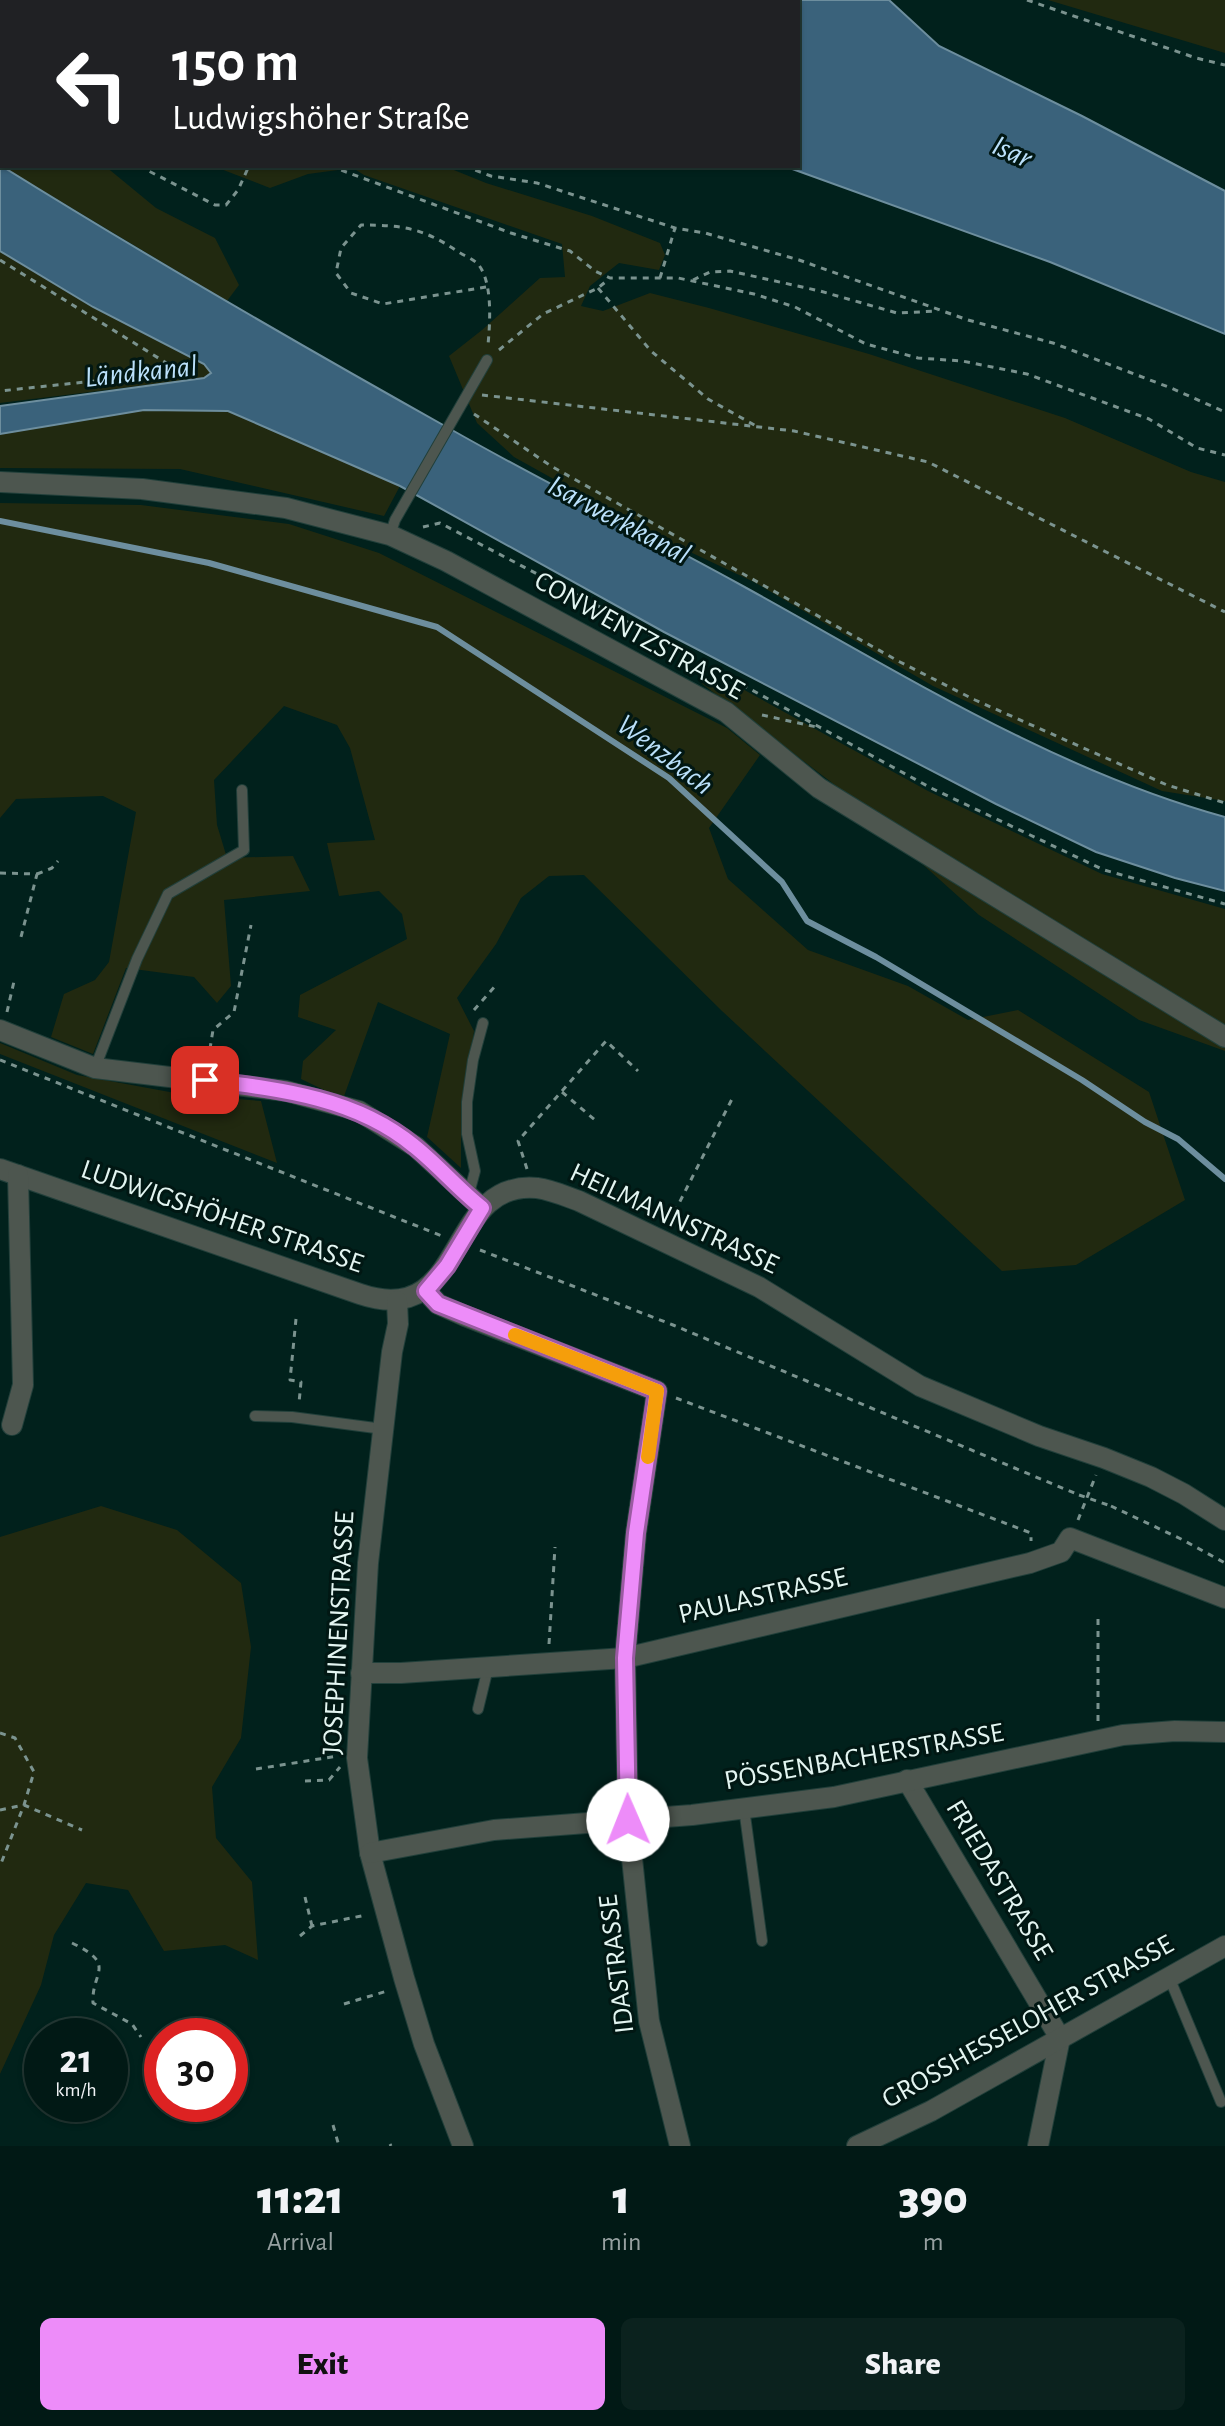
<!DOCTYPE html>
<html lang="en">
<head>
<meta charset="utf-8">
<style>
	:root { --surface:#011915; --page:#0b221e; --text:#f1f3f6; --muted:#96a0a0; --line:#233834; --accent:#ed8cf9 }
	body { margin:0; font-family:"Alegreya Sans",sans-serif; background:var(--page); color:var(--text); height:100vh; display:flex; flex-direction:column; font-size:30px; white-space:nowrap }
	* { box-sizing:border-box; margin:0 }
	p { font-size:26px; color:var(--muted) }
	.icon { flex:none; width:44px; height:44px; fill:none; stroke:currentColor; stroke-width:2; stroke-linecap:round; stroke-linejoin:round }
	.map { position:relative; height:2146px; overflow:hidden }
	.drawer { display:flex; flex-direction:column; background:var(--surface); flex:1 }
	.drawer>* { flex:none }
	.top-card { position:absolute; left:0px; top:0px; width:800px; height:168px; box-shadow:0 2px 6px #0004,0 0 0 2px var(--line); background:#202124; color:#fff; overflow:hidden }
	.speed { position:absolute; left:24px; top:2018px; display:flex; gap:16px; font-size:40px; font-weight:700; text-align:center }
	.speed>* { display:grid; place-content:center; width:104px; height:104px; border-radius:50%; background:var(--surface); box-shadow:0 2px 6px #0004,0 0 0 2px var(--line); line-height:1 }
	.speed small { font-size:20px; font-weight:400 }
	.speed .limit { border:12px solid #d22; background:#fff; color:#111 }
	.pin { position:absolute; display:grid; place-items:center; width:68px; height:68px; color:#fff; margin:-34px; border-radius:16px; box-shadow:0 4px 12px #0006 }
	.me { position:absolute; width:88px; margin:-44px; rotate:359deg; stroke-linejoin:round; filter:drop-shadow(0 0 6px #0008) }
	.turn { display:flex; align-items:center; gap:28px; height:168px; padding:0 40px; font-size:36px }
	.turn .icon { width:104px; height:104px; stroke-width:2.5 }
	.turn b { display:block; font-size:56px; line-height:68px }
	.eta { display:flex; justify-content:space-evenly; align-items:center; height:136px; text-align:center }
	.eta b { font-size:48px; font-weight:800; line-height:56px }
	.cta { display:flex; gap:16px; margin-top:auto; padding:16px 40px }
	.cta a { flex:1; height:92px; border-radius:12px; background:var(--accent); color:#111; font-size:32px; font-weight:800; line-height:92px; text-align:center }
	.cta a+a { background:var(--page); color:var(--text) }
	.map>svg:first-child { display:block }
	.green { fill:#212910 }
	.water { fill:#3a627b; stroke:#6d8e9e; stroke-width:2 }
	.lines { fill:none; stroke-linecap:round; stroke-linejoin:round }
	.stream { stroke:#6d8e9e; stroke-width:6 }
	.lane-casing { stroke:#213f3a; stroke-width:12 }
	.street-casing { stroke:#213f3a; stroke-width:22 }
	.path { stroke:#7b938f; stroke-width:3; stroke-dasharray:6 6; stroke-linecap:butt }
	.lane { stroke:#4d564f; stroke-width:10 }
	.street { stroke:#4d564f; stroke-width:20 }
	.path-bridge { stroke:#7b938f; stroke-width:3; stroke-dasharray:6 6; stroke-linecap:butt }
	.route-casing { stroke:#9a5ba2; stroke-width:20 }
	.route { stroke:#ed8cf9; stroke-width:14 }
	.slow { stroke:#f59e0b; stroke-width:14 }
	.labels { text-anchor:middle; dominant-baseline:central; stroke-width:6; stroke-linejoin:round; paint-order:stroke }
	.street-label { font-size:28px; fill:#e3f5f1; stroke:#011713 }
	.water-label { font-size:30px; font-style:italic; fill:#bbe1fb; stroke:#011713 }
</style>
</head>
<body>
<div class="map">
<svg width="1225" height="2146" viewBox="0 0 1225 2146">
	<rect width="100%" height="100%" fill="#01211c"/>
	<!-- green -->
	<g class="green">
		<polygon points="1048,0 1225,0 1225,53"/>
		<polygon points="0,127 2,166 105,166 156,208 215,238 239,285 227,301 0,165"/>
		<polygon points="213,166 444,166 486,183 592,216 660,243 665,255 659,270 619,263 590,286 581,306 603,311 650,293 709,308 869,354 1065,418 1191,472 1225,482 1225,801 1162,791 933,686 754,582 656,536 514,457 477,423 449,356 482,330 540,278 565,277 562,244 364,175 353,168 308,174 270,188"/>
		<polygon points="0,251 93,307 204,364 211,373 204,378 0,403"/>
		<polygon points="144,410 228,410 400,486 384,516 180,469 0,468 0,434"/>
		<polygon points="0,503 141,505 289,524 379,553 727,728 760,755 709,828 728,879 808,950 908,986 968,1020 1018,1010 1149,1092 1185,1200 1076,1265 1002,1271 722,1011 584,875 549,876 521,898 496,944 457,998 474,1031 461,1118 461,1168 427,1137 450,1034 378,1002 343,1099 301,1079 303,1061 336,1030 298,1017 300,995 407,939 402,914 379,891 339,896 327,843 375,840 350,748 337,725 284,706 214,780 217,825 227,858 293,856 310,891 224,900 231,986 217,1003 194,977 126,968 93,1054 51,1037 64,994 95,980 109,962 136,812 103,796 16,799 0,818"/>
		<polygon points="701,683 739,687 928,791 1102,874 1225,909 1225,1051 1139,1020 979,915 831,782"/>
		<polygon points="0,1043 77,1075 186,1095 261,1101 277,1163 0,1054"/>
		<polygon points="101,1506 177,1530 241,1583 251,1647 241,1738 212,1787 216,1838 252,1882 258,1960 225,1945 164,1951 128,1890 86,1883 54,1935 41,1985 0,2074 0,1537"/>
	</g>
	<!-- water -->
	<g class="water">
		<polygon points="453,0 889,0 939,46 1082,116 1225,191 1225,334 1050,262 784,166 798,166 798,2"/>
		<path d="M0 165C148 257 300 345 452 430 547 484 645 532 741 585 896 670 1053 770 1225 817V891L1175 878 1096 852 996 804 664 632 400 486 228 411 144 410 0 434V406L204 378 211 373 204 364 93 307 0 251Z"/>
	</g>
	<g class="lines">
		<!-- stream -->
		<polyline class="stream" points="0,521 209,563 437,627 669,778 782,882 807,921 876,957 1082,1080 1145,1122 1178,1139 1225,1179"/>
		<!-- lane casing -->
		<g class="lane-casing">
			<g id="lane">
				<polyline points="390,535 395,520 487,360"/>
				<polyline points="95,1068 137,959 168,894 244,850 242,790"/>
				<polyline points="468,1197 475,1171 467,1134 467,1102 473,1060 483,1023"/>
				<polyline points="255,1416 292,1417 383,1429"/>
				<polyline points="478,1709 488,1668"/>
				<polyline points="744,1808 762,1941"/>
				<polyline points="1169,1977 1221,2102"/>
			</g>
		</g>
		<!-- street casing -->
		<g class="street-casing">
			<g id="street">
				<polyline points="0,482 142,489 286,508 390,535 446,561 726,712 819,788 1225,1037"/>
				<polyline points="0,1030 95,1068 286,1091 359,1111 416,1147 482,1208"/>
				<path d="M0 1169 360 1294C469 1331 444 1179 537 1188 552 1190 565 1196 579 1201L759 1287 920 1386 1039 1436 1104 1458 1151 1477 1184 1494 1225 1520"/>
				<polyline points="426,1291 438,1304 465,1316 657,1391 636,1533 625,1658 628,1820 649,2021 680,2146"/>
				<polyline points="397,1301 398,1324 392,1352 368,1563 357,1758 370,1853 404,1978 424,2044 463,2146"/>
				<polyline points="12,1425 23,1385 18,1175"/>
				<polyline points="361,1673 401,1673 625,1658 1030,1563 1061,1552 1070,1538 1225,1598"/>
				<polyline points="907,1780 1060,2038 1038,2146"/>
				<polyline points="370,1853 494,1830 692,1815 834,1797 1123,1735 1175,1731 1225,1732"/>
				<polyline points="857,2146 931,2111 1225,1946"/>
			</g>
		</g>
		<!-- path -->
		<g class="path">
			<polyline points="55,0 59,2"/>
			<polyline points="144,0 149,2"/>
			<polyline points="1027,0 1196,58 1225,65"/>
			<polyline points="0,41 2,42"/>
			<polyline points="139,166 215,205 226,205 238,190 249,166"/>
			<polyline points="330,166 511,233 570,251 595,271 610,278 678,278 754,294 795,307 866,344 918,358 962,361 1027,374 1149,419 1197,448 1225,455"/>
			<polyline points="464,166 491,176 537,183 675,228 705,233 799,260 968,320 1053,343 1171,388 1225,412"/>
			<polyline points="0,260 181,372 0,391"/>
			<polyline points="660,278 675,228"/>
			<polyline points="693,280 710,272 730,271 820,291 897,313 938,311"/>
			<path d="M486 287 383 304 351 293 336 273 341 248 361 225C402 225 423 228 457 251 463 255 473 259 478 264 493 282 490 323 488 345"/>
			<polyline points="598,288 651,351 708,399 756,426"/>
			<polyline points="499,350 543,314 598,288 609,279"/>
			<polyline points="482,395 794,431 928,462 1225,612"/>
			<polyline points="474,414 551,466 900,662 975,700 1106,758 1167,785 1225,803"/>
			<polyline points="423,527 440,523 600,607 931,788 1104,870 1225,904"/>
			<polyline points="762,715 821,728"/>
			<polyline points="0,873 37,874 20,941"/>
			<polyline points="37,874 52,868 58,861"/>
			<polyline points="474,1010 497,984"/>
			<polyline points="7,1012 15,977"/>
			<polyline points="0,1060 442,1236"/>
			<polyline points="208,1061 213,1030 234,1012 251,925"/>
			<polyline points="562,1092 595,1120"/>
			<polyline points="527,1169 518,1141 606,1041 638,1071"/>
			<polyline points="669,1223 733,1097"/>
			<polyline points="480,1250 673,1325 1079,1495"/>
			<polyline points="296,1319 290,1380 301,1382 299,1403"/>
			<polyline points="676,1398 1031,1533 1031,1541"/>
			<polyline points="1111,1506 1181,1539 1225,1563"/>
			<polyline points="1078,1520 1096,1475"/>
			<polyline points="549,1644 555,1547"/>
			<polyline points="1098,1721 1098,1613"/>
			<polyline points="0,1733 15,1738 34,1772 24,1805 0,1866"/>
			<polyline points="256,1769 338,1756"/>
			<polyline points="305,1781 329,1780 340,1767"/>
			<polyline points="0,1810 24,1805 82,1830"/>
			<polyline points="305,1897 312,1926"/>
			<polyline points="300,1936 312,1926 366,1915"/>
			<path d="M72 1943C118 1965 91 1972 93 2003L132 2024 141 2037"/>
			<polyline points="344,2004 387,1991"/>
			<polyline points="333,2125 339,2146"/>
			<polyline points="390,2144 391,2146"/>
		</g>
		<!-- lane -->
		<use href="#lane" class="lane"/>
		<!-- street -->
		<use href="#street" class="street"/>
		<!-- path-bridge -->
		<polyline class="path-bridge" points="1079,1495 1111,1506"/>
	</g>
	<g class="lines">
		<!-- route casing -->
		<g class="route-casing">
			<path id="route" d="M205 1080C278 1089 355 1097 414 1146 438 1165 458 1189 482 1208L447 1266 426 1291 438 1304 657 1391 636 1533 625 1658 628 1820"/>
		</g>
		<!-- route -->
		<use href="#route" class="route"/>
		<!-- slow -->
		<polyline class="slow" points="515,1335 657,1391 648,1457"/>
	</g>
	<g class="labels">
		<!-- street labels -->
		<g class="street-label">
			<text transform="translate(639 636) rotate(29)">CONWENTZSTRASSE</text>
			<text transform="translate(222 1217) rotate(19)">LUDWIGSHÖHER STRASSE</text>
			<text transform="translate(674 1219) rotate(25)">HEILMANNSTRASSE</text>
			<text transform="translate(763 1596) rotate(-13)">PAULASTRASSE</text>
			<text transform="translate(339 1633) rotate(-87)">JOSEPHINENSTRASSE</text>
			<text transform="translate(864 1757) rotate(-10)">PÖSSENBACHERSTRASSE</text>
			<text transform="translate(999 1880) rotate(59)">FRIEDASTRASSE</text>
			<text transform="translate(617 1964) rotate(-97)">IDASTRASSE</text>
			<text transform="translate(1028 2022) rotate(-29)">GROSSHESSELOHER STRASSE</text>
		</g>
		<!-- water labels -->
		<g class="water-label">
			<text transform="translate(1012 152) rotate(24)">Isar</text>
			<text transform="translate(141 372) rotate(-6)">Ländkanal</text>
			<text transform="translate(619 520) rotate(28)">Isarwerkkanal</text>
			<text transform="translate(665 755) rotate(37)">Wenzbach</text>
		</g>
	</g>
</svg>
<div class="speed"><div>21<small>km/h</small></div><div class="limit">30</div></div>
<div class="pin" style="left:205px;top:1080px;background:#d93025"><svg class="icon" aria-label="arrive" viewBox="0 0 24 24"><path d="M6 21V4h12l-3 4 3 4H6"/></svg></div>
<svg class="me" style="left:628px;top:1820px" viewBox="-20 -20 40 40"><circle r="19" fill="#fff"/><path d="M0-13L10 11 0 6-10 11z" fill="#ed8cf9"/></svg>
<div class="top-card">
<div class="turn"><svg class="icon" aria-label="left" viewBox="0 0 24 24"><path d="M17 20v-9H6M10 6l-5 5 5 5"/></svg><div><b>150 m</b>Ludwigshöher Straße</div></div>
</div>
</div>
<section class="drawer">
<div class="eta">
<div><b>11:21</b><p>Arrival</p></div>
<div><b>1</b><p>min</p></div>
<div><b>390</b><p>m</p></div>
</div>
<div class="cta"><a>Exit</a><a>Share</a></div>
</section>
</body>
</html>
